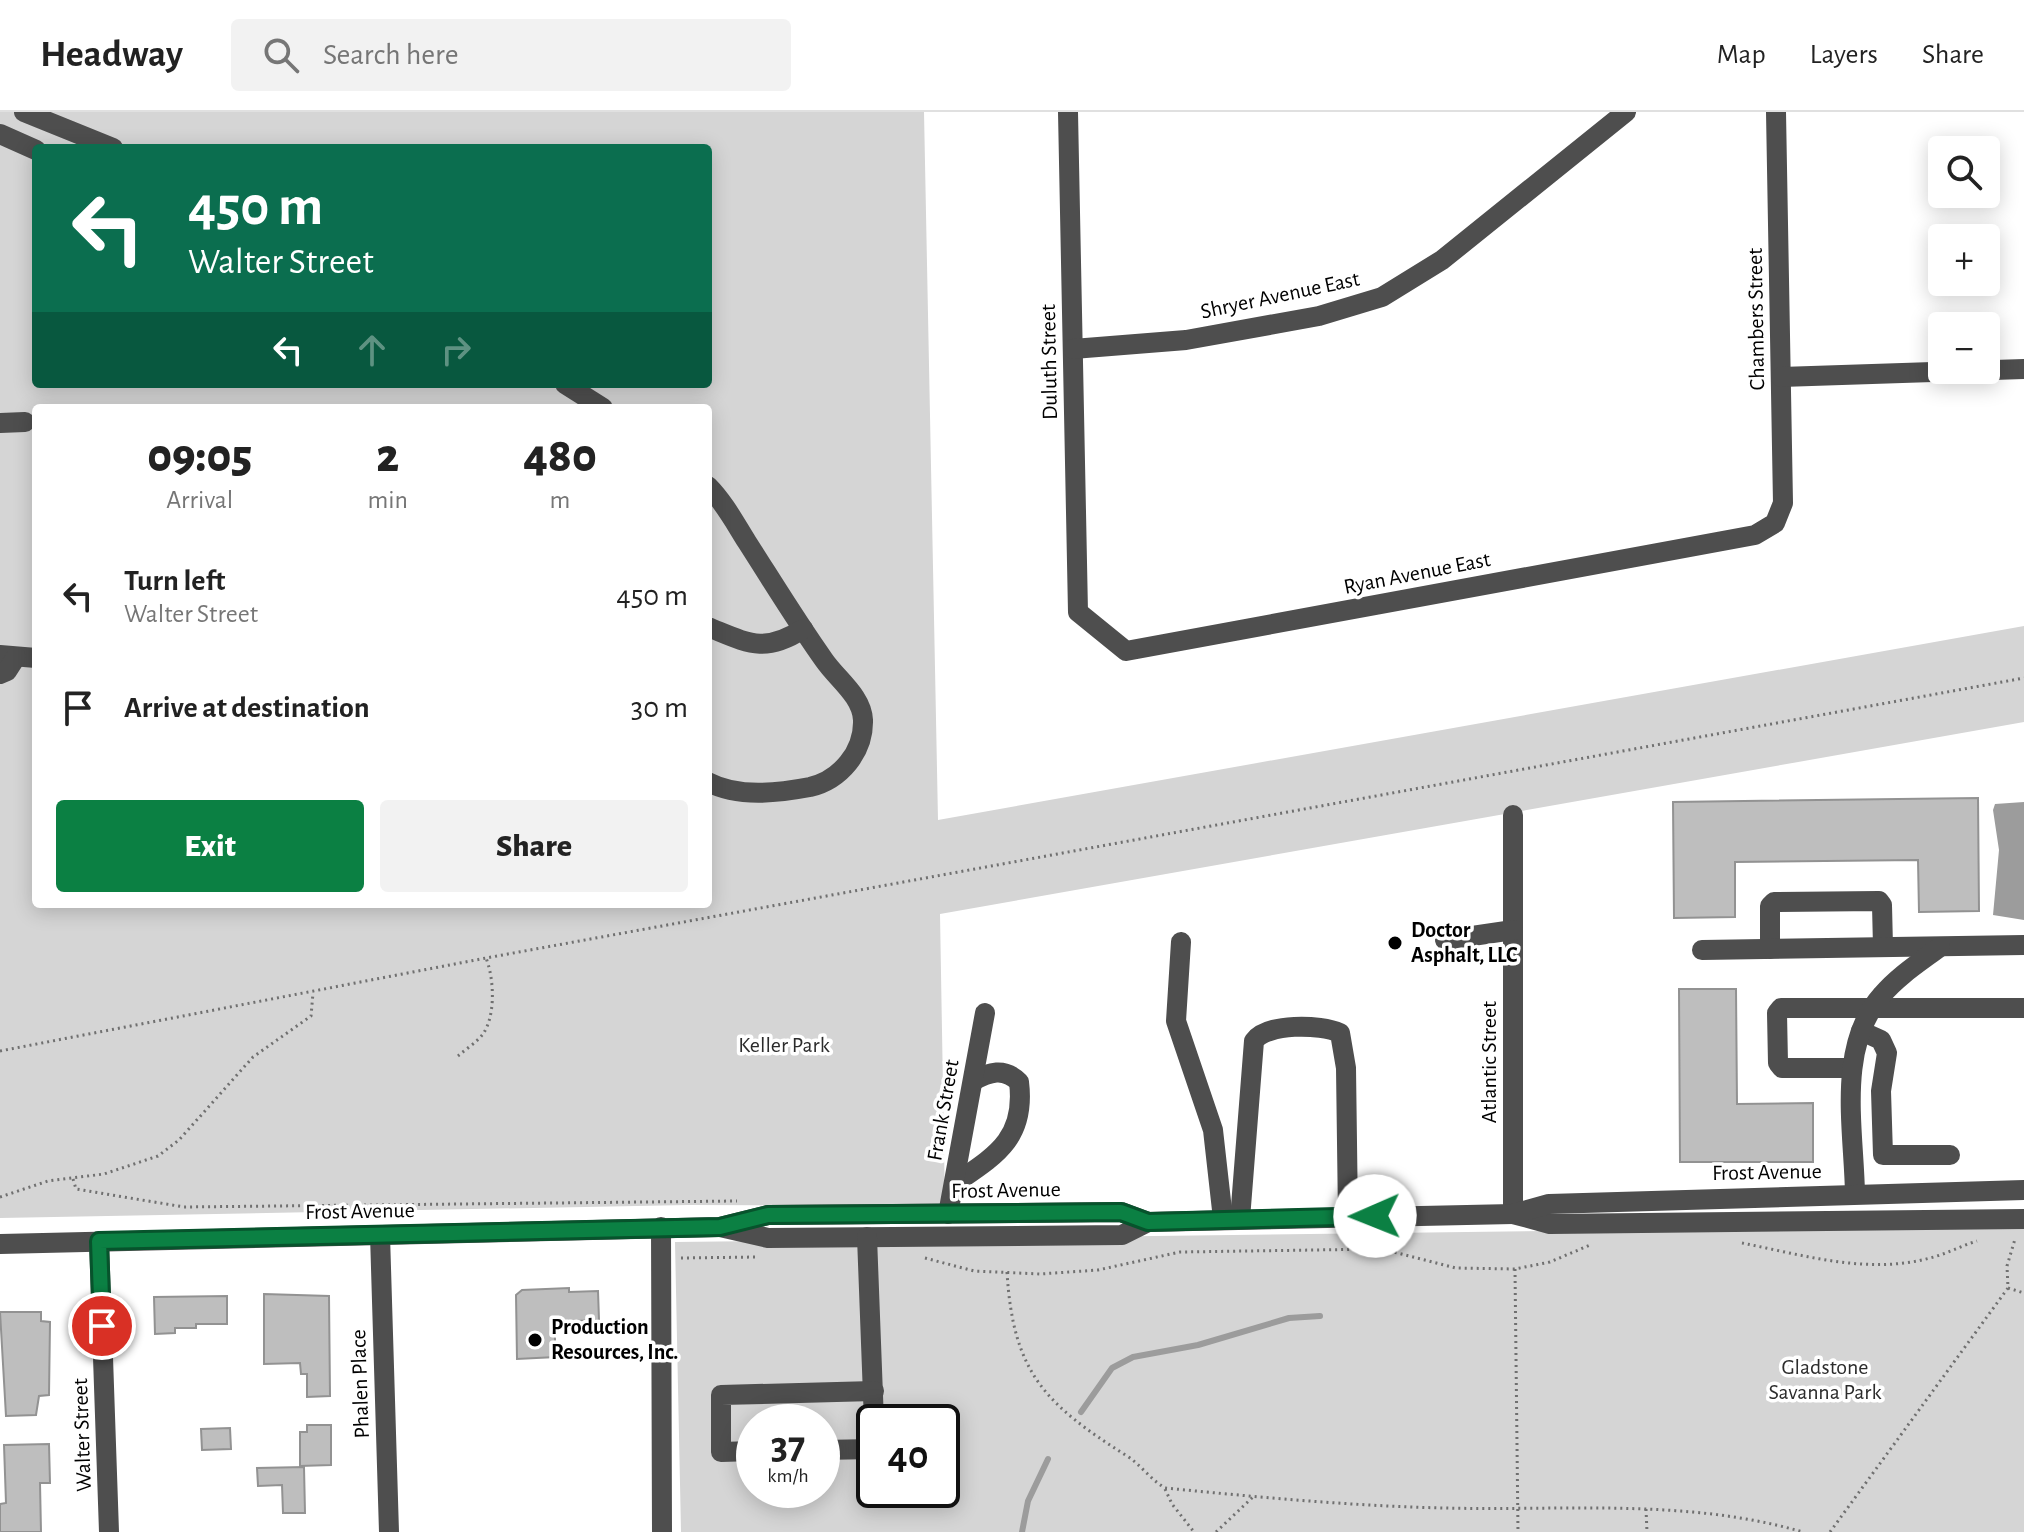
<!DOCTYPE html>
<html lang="en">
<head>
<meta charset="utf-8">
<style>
	:root { --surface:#fff; --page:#f2f2f2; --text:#222; --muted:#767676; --line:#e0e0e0; --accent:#0b8043 }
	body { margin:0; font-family:"Alegreya Sans",sans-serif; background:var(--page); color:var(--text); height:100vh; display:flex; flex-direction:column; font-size:30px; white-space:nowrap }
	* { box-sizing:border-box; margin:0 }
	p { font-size:26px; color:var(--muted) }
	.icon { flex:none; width:44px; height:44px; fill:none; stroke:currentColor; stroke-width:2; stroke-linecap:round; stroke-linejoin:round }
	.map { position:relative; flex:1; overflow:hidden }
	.side { position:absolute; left:32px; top:292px; width:680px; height:504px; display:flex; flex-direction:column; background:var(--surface); border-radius:8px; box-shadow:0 4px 20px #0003 }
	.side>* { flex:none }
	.banner { position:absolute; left:32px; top:32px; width:680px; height:244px; border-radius:8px; box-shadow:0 4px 20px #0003; background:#0b6e4f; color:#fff; overflow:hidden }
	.fabs { position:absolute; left:1928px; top:24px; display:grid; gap:16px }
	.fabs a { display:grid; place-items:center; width:72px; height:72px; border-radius:8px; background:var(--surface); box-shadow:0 4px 20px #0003; font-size:40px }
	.speed { position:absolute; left:736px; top:1292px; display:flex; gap:16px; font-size:40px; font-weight:700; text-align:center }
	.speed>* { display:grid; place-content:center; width:104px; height:104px; border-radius:50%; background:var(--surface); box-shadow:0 4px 20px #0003; line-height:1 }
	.speed small { font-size:20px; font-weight:400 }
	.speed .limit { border:4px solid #111; border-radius:12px; background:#fff; color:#111 }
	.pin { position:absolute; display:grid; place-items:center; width:68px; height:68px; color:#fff; margin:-34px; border:4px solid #fff; border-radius:50%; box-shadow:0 2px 8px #0007 }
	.me { position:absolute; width:88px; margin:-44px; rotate:269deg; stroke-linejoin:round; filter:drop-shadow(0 0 6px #0008) }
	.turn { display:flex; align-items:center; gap:28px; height:168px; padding:0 24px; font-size:36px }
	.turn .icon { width:104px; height:104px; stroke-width:2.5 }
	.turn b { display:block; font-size:56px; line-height:68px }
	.lanes { display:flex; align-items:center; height:76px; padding:0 24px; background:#0003; justify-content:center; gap:40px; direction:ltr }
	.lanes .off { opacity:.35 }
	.eta { display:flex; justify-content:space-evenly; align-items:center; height:136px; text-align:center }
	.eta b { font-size:48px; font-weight:800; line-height:56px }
	.button { display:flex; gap:16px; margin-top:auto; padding:16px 24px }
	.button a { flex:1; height:92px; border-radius:8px; background:var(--accent); color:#fff; font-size:32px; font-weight:800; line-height:92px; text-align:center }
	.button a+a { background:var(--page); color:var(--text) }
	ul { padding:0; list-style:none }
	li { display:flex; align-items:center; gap:24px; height:112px; padding:0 24px }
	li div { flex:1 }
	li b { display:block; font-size:30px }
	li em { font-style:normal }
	header { display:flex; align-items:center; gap:48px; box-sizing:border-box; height:112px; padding:0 40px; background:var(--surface); border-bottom:2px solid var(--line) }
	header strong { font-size:38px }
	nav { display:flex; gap:44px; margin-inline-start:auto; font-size:28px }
	.search { width:560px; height:72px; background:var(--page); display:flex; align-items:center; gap:20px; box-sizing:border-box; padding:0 28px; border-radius:8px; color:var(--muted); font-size:30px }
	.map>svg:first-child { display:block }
	.green { fill:#d5d5d5; fill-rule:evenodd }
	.water { fill:#9c9c9c }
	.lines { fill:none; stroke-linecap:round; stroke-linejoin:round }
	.stream { stroke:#9c9c9c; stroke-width:6 }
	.building { fill:#bebebe; stroke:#929292; stroke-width:2 }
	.path { stroke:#707070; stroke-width:3; stroke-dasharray:2 4; stroke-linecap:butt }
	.minor { stroke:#4e4e4e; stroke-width:20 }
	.route-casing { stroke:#07532c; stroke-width:20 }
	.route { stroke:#0b8043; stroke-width:14 }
	.poi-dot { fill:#000; stroke:#fff; stroke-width:3 }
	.labels { text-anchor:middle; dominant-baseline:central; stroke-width:7; stroke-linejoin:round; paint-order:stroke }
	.street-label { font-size:22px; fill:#000; stroke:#fff }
	.poi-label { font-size:22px; font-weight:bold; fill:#000; stroke:#fff; text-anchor:start }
	.park-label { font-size:22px; fill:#2c2c2c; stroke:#fff }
</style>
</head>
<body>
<header>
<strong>Headway</strong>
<div class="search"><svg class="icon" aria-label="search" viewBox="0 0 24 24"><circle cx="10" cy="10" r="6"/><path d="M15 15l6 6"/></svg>Search here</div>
<nav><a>Map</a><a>Layers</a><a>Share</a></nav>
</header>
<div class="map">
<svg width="2024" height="1420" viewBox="0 0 2024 1420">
	<rect width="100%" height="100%" fill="#fff"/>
	<!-- green -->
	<g class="green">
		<path d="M0 0H924L938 708 2024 514V610L940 802 945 1094 688 1093 0 1106ZM36 36H708V272H36ZM36 296H708V792H36Z"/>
		<path d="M2024 1113V1420H681L675 1130ZM754 1310H822V1378H754ZM874 1310H942V1378H874Z"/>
	</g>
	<!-- water -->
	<polygon class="water" points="2024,690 2024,808 1993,803 1999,738 1993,698 1995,692"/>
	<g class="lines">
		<!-- stream -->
		<g class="stream">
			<polyline points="1081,1300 1112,1256 1133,1245 1198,1233 1289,1206 1320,1204"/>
			<polyline points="1022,1420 1028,1389 1048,1347"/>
		</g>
	</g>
	<!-- building -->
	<g class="building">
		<polygon points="1978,686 1979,799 1919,800 1918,748 1735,750 1735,805 1674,806 1673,690"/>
		<polygon points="1679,877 1736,877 1737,992 1813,991 1813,1050 1680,1050"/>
		<polygon points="569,1176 569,1180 598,1179 599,1208 554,1210 556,1245 517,1247 516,1183 522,1178"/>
		<polygon points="264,1182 329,1184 330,1284 307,1285 307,1262 301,1262 300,1251 264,1252"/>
		<polygon points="227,1184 227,1212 196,1212 196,1216 175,1216 175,1221 155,1222 154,1185"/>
		<polygon points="0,1200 41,1200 41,1209 50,1210 49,1283 39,1284 36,1303 6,1304"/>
		<polygon points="307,1313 331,1313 331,1353 300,1354 300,1320 307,1320"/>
		<polygon points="230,1316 231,1337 202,1338 201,1317"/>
		<polygon points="49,1332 50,1371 40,1371 41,1420 0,1420 0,1392 6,1391 4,1333"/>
		<polygon points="304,1355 305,1401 283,1401 282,1373 258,1374 257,1356"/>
	</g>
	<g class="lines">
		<!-- path -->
		<g class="path">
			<polyline points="0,939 486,846 2024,566"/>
			<path d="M458 944C466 937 477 930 483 922 496 903 494 866 486 846"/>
			<polyline points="73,1067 76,1077 184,1095 737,1089"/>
			<polyline points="0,1085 48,1069 104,1062 158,1044 179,1028 253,945 311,904 313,881"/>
			<path d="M1742 1131C1803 1143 1868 1163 1930 1146 1946 1142 1961 1134 1977 1129"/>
			<polyline points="681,1146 758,1145"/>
			<polyline points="925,1146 974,1159 1040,1162 1098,1158 1180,1140 1382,1137 1456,1156 1515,1157 1550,1150 1590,1133"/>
			<polyline points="1515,1157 1518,1420"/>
			<path d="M1007 1160C1013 1261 1045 1292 1127 1344 1141 1353 1150 1367 1165 1376 1257 1385 1351 1394 1445 1396 1564 1399 1686 1386 1803 1420"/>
			<polyline points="2008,1176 2024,1181"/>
			<polyline points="1165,1377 1172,1392 1194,1420"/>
			<polyline points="1646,1397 1647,1420"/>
			<polyline points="1216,1420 1254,1384"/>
			<polyline points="1830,1420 2008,1176 2007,1154 2015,1127"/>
		</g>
		<!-- minor -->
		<g class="minor">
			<polyline points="24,0 113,36"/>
			<polyline points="1068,0 1078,500 1126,539 1755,423 1775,411 1783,391 1776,0"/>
			<polyline points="0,22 36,38"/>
			<polyline points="1073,237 1186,228 1319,204 1382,185 1442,148 1626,0"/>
			<polyline points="1781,265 2024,257"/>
			<polyline points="565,272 603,296"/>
			<polyline points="0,311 25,310"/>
			<path d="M708 374C724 390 735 411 747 430 772 469 797 510 824 548 837 567 862 584 863 608 864 640 840 668 810 675 778 681 738 686 708 670"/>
			<path d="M708 515C748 531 764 542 803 517"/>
			<polyline points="0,543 36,546"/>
			<polyline points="0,562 7,559 16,545"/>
			<polyline points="1513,703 1513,1102"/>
			<polyline points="1445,828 1513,818"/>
			<polyline points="1181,830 1176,909 1213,1018 1223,1107"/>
			<polyline points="1770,837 1770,794 1774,790 1879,789 1882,793 1883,835"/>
			<polyline points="1702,838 2024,833"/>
			<polyline points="1861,919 1881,928 1887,941 1881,979 1883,1043 1950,1043"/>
			<polyline points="1852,956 1782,956 1778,951 1777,901 1781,896 2024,896"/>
			<path d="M954 1072C995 1044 1026 1027 1019 970 1004 955 989 960 973 969"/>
			<path d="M1855 1082C1854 1018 1836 935 1882 883 1898 864 1920 850 1940 835"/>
			<polyline points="948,1102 985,901"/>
			<polyline points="1513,1102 1550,1112 2024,1107"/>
			<path d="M1240 1107 1254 929C1267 911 1320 912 1340 921L1346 956 1348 1105"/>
			<polyline points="661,1115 662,1420"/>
			<polyline points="720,1115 768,1126 1122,1123 1148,1110 1513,1102 1549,1092 2024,1078"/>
			<polyline points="380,1123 389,1420"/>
			<polyline points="867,1125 874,1310"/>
			<polyline points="99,1129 109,1420"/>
			<polyline points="0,1132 720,1115 768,1103 1121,1100 1148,1110"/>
			<polyline points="822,1338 874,1337"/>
			<polyline points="754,1339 721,1340 721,1283 874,1279"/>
		</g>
	</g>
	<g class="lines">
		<!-- route casing -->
		<g class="route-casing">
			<polyline id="route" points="102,1214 99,1129 720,1115 768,1103 1121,1100 1148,1110 1375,1104"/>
		</g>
		<!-- route -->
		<use href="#route" class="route"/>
	</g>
	<!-- markers -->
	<g class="poi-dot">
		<circle cx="1395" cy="831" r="8"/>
		<circle cx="535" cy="1228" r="8"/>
	</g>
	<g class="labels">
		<!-- street labels -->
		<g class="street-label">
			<text transform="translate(1280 183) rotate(-12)">Shryer Avenue East</text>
			<text transform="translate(1756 207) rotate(-91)">Chambers Street</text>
			<text transform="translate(1049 250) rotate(-91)">Duluth Street</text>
			<text transform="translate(1417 461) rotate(-11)">Ryan Avenue East</text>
			<text transform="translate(1489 950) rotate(-90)">Atlantic Street</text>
			<text transform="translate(943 998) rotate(-80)">Frank Street</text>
			<text transform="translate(1767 1060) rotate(-1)">Frost Avenue</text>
			<text transform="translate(1006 1078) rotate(-1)">Frost Avenue</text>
			<text transform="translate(360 1099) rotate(-1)">Frost Avenue</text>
			<text transform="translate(360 1272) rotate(-92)">Phalen Place</text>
			<text transform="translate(82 1323) rotate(-92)">Walter Street</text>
		</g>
		<!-- poi labels -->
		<g class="poi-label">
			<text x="1411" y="818">Doctor<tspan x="1411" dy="25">Asphalt, LLC</tspan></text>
			<text x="551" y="1215">Production<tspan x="551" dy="25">Resources, Inc.</tspan></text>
		</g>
		<!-- park labels -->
		<g class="park-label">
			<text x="784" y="933">Keller Park</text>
			<text x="1825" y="1255">Gladstone<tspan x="1825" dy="25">Savanna Park</tspan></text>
		</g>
	</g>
</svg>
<div class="fabs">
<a><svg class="icon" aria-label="search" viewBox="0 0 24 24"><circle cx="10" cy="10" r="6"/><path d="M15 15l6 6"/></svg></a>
<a>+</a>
<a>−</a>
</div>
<div class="speed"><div>37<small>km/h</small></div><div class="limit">40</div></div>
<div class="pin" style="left:102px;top:1214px;background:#d93025"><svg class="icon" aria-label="arrive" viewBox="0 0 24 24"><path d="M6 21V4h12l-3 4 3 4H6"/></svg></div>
<svg class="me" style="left:1375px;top:1104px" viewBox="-20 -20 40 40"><circle r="19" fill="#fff"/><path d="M0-13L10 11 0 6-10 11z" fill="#0b8043"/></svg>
<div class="banner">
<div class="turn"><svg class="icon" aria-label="left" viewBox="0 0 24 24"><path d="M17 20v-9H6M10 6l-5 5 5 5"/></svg><div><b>450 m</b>Walter Street</div></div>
<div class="lanes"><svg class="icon" aria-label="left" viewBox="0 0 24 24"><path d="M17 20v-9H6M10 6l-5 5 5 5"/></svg><svg class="icon off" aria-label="ahead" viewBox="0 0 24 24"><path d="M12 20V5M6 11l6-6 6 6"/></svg><svg class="icon off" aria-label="right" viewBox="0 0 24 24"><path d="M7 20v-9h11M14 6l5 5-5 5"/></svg></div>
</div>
<section class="side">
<div class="eta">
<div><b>09:05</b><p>Arrival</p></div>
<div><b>2</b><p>min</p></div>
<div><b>480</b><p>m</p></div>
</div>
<ul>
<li><svg class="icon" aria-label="left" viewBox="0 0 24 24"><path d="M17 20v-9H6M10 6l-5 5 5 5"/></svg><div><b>Turn left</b><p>Walter Street</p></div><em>450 m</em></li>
<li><svg class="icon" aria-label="arrive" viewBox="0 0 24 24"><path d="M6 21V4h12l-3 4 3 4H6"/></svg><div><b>Arrive at destination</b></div><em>30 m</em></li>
</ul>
<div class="button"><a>Exit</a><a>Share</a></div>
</section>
</div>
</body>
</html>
